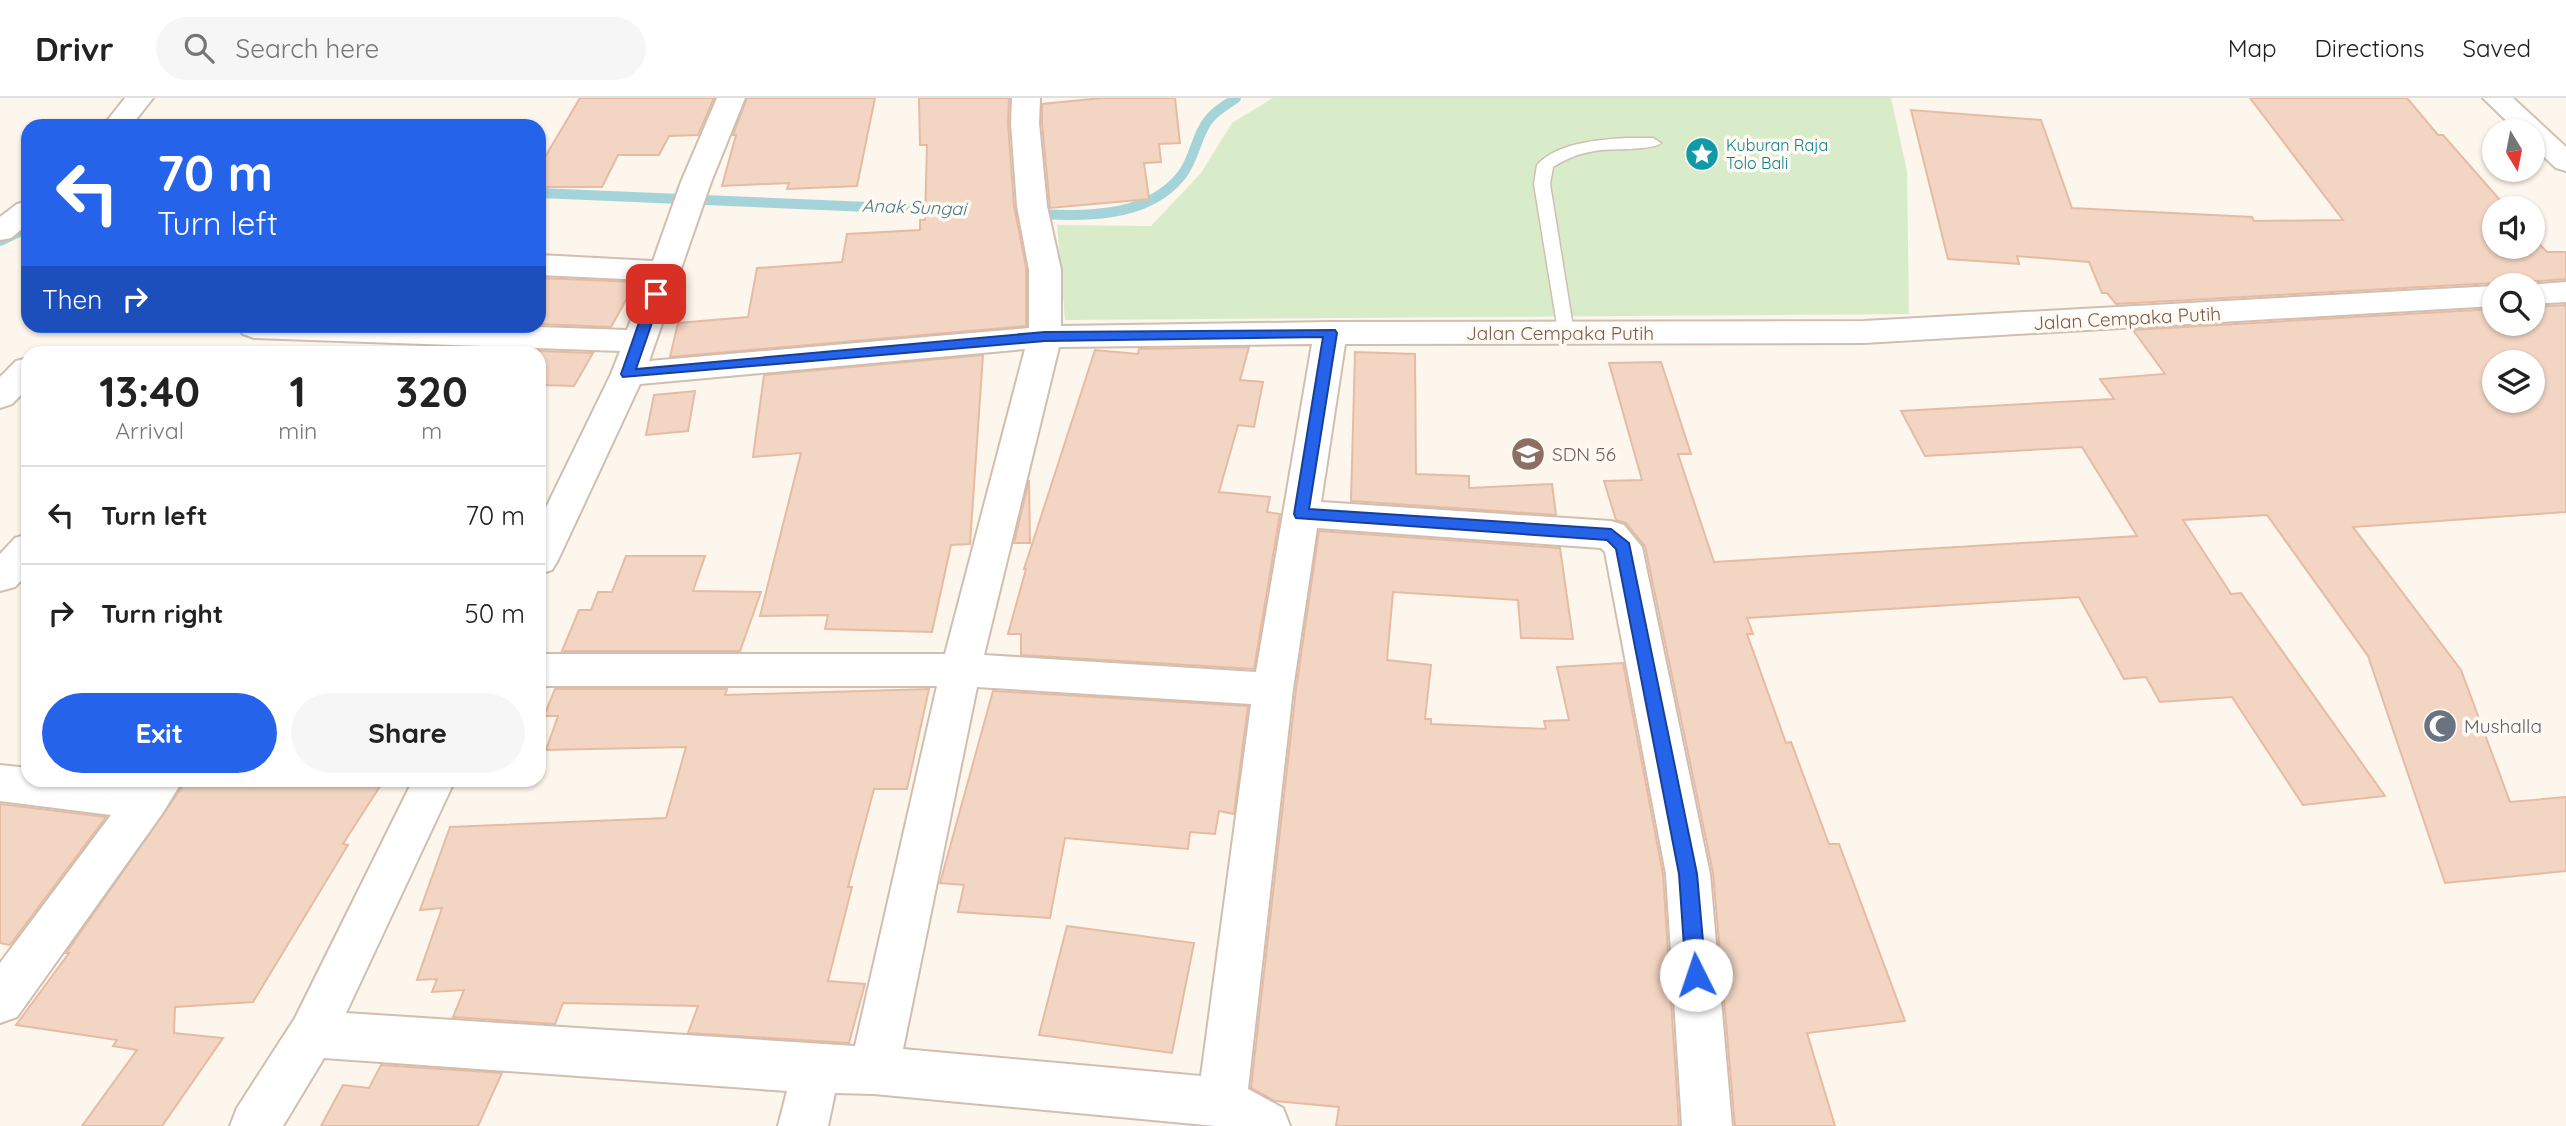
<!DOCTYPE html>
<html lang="en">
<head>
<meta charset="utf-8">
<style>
	:root { --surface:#fff; --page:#f6f6f6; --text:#222; --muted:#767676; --line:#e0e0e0; --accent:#2563eb }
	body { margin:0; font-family:Quicksand,sans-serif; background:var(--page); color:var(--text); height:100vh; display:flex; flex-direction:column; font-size:26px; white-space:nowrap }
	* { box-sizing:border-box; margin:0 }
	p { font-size:23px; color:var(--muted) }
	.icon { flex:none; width:38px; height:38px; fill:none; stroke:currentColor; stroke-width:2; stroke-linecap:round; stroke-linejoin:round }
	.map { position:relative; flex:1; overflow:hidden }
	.sheet { position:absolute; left:21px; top:248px; width:525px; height:441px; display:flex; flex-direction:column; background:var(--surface); border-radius:21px; box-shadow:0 2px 5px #0004 }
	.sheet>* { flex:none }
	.guide { position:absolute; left:21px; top:21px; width:525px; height:214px; border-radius:21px; box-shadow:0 2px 5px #0004; background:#2563eb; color:#fff; overflow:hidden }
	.needle { width:46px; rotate:170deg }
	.fabs { position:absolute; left:2482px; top:21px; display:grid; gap:14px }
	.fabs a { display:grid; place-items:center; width:63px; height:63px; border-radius:50%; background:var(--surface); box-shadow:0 2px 5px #0004; font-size:35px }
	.pin { position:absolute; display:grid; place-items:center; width:60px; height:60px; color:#fff; margin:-30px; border-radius:14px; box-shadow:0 4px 10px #0006 }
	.me { position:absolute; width:77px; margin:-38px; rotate:356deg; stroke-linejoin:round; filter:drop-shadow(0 0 5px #0008) }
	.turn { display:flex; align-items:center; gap:24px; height:147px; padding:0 21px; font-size:32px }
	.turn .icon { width:91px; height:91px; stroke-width:2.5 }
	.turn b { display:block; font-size:49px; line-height:60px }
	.then { display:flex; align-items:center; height:66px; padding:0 21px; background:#0003; gap:14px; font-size:26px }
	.eta { display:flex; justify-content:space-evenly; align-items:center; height:119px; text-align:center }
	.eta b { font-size:42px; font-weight:700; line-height:49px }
	.cta { display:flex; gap:14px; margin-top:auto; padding:14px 21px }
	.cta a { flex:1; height:80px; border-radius:42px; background:var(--accent); color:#fff; font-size:28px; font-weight:700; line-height:80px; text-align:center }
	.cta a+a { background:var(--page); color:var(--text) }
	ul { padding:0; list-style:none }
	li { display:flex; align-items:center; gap:21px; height:98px; padding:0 21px; border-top:2px solid var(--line) }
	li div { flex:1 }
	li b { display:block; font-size:26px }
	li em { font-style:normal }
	header { display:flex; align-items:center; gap:42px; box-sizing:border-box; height:98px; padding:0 35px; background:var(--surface); border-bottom:2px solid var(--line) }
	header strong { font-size:33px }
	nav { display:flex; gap:38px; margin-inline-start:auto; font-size:24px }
	.search { width:490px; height:63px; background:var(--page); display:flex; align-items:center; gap:18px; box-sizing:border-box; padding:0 24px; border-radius:38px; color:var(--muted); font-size:26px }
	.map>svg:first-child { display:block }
	.green { fill:#d8ecc9 }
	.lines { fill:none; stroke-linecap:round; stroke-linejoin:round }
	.stream { stroke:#a5d3da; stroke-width:10 }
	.building { fill:#f3d5c3; stroke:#e6bba3; stroke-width:2; fill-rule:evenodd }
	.lane-casing { stroke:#d1beb0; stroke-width:3 }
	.street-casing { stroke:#d1beb0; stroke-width:4 }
	.secondary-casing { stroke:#d6c0b0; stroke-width:4 }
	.lane { fill:#fff; fill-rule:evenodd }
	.street { fill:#fff; fill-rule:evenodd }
	.secondary { fill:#fff; fill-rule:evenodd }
	.route { fill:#2563eb; stroke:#184099; stroke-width:2 }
	.labels { text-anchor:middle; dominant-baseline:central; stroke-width:7; stroke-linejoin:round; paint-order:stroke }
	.far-culture-label { font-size:16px; fill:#0d838f; stroke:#fffaf3; text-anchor:start }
	.far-water-label { font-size:18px; font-style:italic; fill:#437c86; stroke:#fffaf3 }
	.street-label { font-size:19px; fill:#7a5c4d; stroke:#fffaf3 }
	.education-label { font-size:19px; fill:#785e54; stroke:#fffaf3; text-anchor:start }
	.worship-label { font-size:19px; fill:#5b616d; stroke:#fffaf3; text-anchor:start }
</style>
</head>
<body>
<header>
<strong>Drivr</strong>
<div class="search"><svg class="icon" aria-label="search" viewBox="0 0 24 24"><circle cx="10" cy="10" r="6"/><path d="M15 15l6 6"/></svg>Search here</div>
<nav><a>Map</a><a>Directions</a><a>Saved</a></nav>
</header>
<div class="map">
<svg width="2566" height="1028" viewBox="0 0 2566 1028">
	<rect width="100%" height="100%" fill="#fdf6ec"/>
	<!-- green -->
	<polygon class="green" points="1273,0 1891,0 1907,73 1909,216 1065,222 1057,127 1151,128 1201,75 1232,25"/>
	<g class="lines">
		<!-- stream -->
		<g class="stream">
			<polyline points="539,95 941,112"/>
			<path d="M1001 114C1059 116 1140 129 1181 78 1195 61 1196 36 1210 20 1217 12 1228 6 1236 0"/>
			<polyline points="0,143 28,130"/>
		</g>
	</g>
	<!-- building -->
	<g class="building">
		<polygon points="580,0 714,0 698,37 669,38 659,57 618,57 602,89 539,89 539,69"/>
		<polygon points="747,0 875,0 857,88 787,91 789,85 722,88 736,37 733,37"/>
		<polygon points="919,0 1009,0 1008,25 1014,108 1026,169 1026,228 670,259 678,225 748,219 757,170 842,164 847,136 920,132 920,122 925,122 927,47 920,47"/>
		<polygon points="1102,0 1175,0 1180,45 1159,46 1161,64 1144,65 1149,101 1050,110 1042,25 1042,6"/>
		<polygon points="2250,0 2407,0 2438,37 2443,37 2507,110 2494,110 2494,149 2532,149 2532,138 2547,154 2566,154 2566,181 2527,184 2524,187 2494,185 2116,206 2107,195 2102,195 2089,164 2017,158 2019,166 1948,161 1911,12 2041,22 2072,110 2252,119 2254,123 2343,122"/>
		<polygon points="539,180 636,184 611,229 539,226"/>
		<path d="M2566 207V414L2353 429 2461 572 2510 704 2566 699V773L2445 785 2368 558 2267 417 2183 422 2231 496 2241 495 2385 698 2303 707 2232 599 2160 604 2146 579 2124 581 2079 499 1747 520 1753 536H1747L1786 645 1791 644 1829 746H1839L1905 923 1807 935 1835 1028H1735L1713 775 1645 448 1626 425 1616 422 1604 383 1642 382 1609 265 1661 264 1691 356H1678L1714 464 2137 438 2082 349 1925 358 1901 313 2114 301 2100 281 2165 276 2133 232 2494 211V226H2532V209ZM2494 264H2532V303H2494Z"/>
		<polygon points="1249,249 1240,282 1263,284 1254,329 1238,327 1219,394 1270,399 1267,414 1280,416 1254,571 1021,557 1021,536 1008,536 1026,471 1024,471 1095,252 1138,256 1139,251"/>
		<polygon points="539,253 593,255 574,288 539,287"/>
		<polygon points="1355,254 1415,256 1416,376 1469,378 1469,390 1552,386 1556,417 1351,403"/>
		<polygon points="983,257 970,446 951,447 932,534 825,531 828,517 760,518 801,355 753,359 764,277"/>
		<polygon points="695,293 688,333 646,337 654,297"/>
		<polygon points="1029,382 1030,445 1014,445"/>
		<polygon points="1319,433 1560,450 1573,541 1521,540 1518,502 1393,494 1387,562 1431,567 1425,621 1431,621 1431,626 1546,631 1544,623 1569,622 1557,569 1623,565 1663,776 1679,1028 1336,1028 1339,1009 1275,1003 1251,990 1296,591"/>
		<polygon points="626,458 705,458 693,493 761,494 740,553 562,553 579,512 591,512 598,494 612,494"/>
		<polygon points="555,591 727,591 725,597 929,591 907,691 874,691 848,789 852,789 828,883 865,886 849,945 688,935 698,908 563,905 555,926 453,919 464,892 432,894 437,881 417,882 442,810 420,812 450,729 666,720 686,649 546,652 558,618 544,618"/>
		<polygon points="993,593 1248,608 1234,716 1219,713 1215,736 1190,734 1188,751 1065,740 1050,820 958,814 964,787 940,785"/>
		<polygon points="187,682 384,682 343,746 348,747 253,904 175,909 174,935 223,940 162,1028 82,1028 137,952 113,948 117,942 16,927 69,855 66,855"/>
		<polygon points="0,706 106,719 10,847 0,845"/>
		<polygon points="1067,828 1194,845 1172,955 1039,937"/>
		<polygon points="381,967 502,975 478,1028 321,1028 343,987 369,990"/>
	</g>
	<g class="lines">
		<!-- lane casing -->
		<g class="lane-casing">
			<path id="lane" d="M1625 40H1653L1661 45C1652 53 1610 50 1595 53 1579 55 1566 61 1553 69L1550 86 1574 235 1565 241 1559 239 1534 86 1537 67C1557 45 1597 42 1625 40Z"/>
		</g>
		<!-- street casing -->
		<g class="street-casing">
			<g id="street">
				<polygon points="125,0 153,0 131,28 103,28"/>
				<path d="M717 0H745L711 84 649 263 1029 230V172L1017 108 1011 25 1012 0H1040L1039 25 1047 108 1061 172V228L1330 224 1864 223 2494 188V208L1864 245 1345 246 1321 404 1611 423 1624 427 1642 449 1710 776 1732 1028H1682L1666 776 1605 454 1601 450 1317 430 1293 591 1248 991 1283 1010 1290 1028H1216L874 996 835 995 828 1028H778L787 993 324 960 283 1028H230L237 1010 295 920 413 682H455L346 915 855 948 937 588H539V556H945L1025 251 640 286 558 462 552 472 539 476V424L611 276 620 253 254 240 243 236 238 229 505 228 627 232 646 182 539 177V157L653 163 681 84ZM1312 246 1256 574 984 557 1059 249ZM977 589 1251 606 1201 978 903 951Z"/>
				<polygon points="28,103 28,126 11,140 0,142 0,119 17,106"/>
				<polygon points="2566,184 2566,204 2532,206 2532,187 2527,187"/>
				<polygon points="28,260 28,290 12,306 0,310 0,279 16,263"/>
				<polygon points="28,436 28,475 15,489 0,493 0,456 15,440"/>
				<polygon points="0,667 28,670 28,682 183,682 162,716 17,919 0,925 0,865 111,717 0,703"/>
			</g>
		</g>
		<!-- secondary casing -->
		<g class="secondary-casing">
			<polygon id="secondary" points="2483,0 2513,0 2566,49 2566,73 2556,70 2532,48 2532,33 2517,33"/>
		</g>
		<!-- lane -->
		<use href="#lane" class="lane"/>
		<!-- street -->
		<use href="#street" class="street"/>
		<!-- secondary -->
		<use href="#secondary" class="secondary"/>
	</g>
	<!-- route -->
	<polygon class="route" points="656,192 662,196 636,271 1045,234 1335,232 1337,235 1309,411 1611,431 1629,445 1697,776 1706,877 1703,883 1696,886 1689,883 1686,877 1679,776 1616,451 1607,442 1296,420 1294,416 1323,239 1045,243 623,279 621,276 649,196"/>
	<!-- icons -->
	<defs>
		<g id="sight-disc" transform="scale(1.75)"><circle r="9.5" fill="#0f9aa8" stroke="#fffaf3"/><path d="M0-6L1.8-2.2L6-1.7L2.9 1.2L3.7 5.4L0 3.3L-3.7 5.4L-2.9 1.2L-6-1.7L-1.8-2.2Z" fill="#fff"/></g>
		<g id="school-disc" transform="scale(1.75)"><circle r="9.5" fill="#8d6e63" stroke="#fffaf3"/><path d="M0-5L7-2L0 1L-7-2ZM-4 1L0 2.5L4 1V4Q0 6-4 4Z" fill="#fff"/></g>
		<g id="mosque-disc" transform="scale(1.75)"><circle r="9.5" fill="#6b7280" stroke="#fffaf3"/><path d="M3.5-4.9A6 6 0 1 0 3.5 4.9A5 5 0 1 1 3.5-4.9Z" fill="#fff"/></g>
	</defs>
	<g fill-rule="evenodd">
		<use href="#sight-disc" x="1702" y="56"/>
		<use href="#school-disc" x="1528" y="356"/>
		<use href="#mosque-disc" x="2440" y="628"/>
	</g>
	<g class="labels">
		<!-- far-culture labels -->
		<g class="far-culture-label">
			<text x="1726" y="47">Kuburan Raja<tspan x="1726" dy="18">Tolo Bali</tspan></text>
		</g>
		<!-- far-water labels -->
		<g class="far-water-label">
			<text transform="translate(914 109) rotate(2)">Anak Sungai</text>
		</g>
		<!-- street labels -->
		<g class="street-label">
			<text transform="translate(2127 220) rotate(-3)">Jalan Cempaka Putih</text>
			<text x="1560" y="235">Jalan Cempaka Putih</text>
		</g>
		<!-- education labels -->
		<g class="education-label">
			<text x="1552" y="356">SDN 56</text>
		</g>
		<!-- worship labels -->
		<g class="worship-label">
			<text x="2464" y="628">Mushalla</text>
		</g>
	</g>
</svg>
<div class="fabs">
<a><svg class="needle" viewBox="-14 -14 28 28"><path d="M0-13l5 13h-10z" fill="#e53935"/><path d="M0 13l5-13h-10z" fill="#767676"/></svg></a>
<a><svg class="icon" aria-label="sound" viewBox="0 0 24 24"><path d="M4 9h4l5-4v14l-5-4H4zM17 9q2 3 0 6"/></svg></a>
<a><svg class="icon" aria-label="search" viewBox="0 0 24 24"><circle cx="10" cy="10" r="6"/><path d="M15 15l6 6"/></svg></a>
<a><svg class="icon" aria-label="layers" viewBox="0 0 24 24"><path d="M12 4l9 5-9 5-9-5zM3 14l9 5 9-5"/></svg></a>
</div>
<div class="pin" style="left:656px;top:196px;background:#d93025"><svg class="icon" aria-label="arrive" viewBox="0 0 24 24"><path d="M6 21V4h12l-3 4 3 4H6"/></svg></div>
<svg class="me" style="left:1696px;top:877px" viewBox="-20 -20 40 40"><circle r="19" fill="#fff"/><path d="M0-13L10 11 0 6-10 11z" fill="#2563eb"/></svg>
<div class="guide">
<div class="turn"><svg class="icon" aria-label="left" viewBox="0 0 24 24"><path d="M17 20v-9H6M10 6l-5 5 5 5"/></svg><div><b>70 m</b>Turn left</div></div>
<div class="then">Then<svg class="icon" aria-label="right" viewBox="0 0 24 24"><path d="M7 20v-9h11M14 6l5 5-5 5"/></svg></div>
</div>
<section class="sheet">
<div class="eta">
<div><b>13:40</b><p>Arrival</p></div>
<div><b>1</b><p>min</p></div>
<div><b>320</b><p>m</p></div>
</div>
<ul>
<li><svg class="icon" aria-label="left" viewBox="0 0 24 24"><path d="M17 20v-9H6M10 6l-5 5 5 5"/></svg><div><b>Turn left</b></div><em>70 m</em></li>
<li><svg class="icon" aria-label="right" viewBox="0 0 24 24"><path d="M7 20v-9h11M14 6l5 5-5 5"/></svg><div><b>Turn right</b></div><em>50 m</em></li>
</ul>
<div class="cta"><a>Exit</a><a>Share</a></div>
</section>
</div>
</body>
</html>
